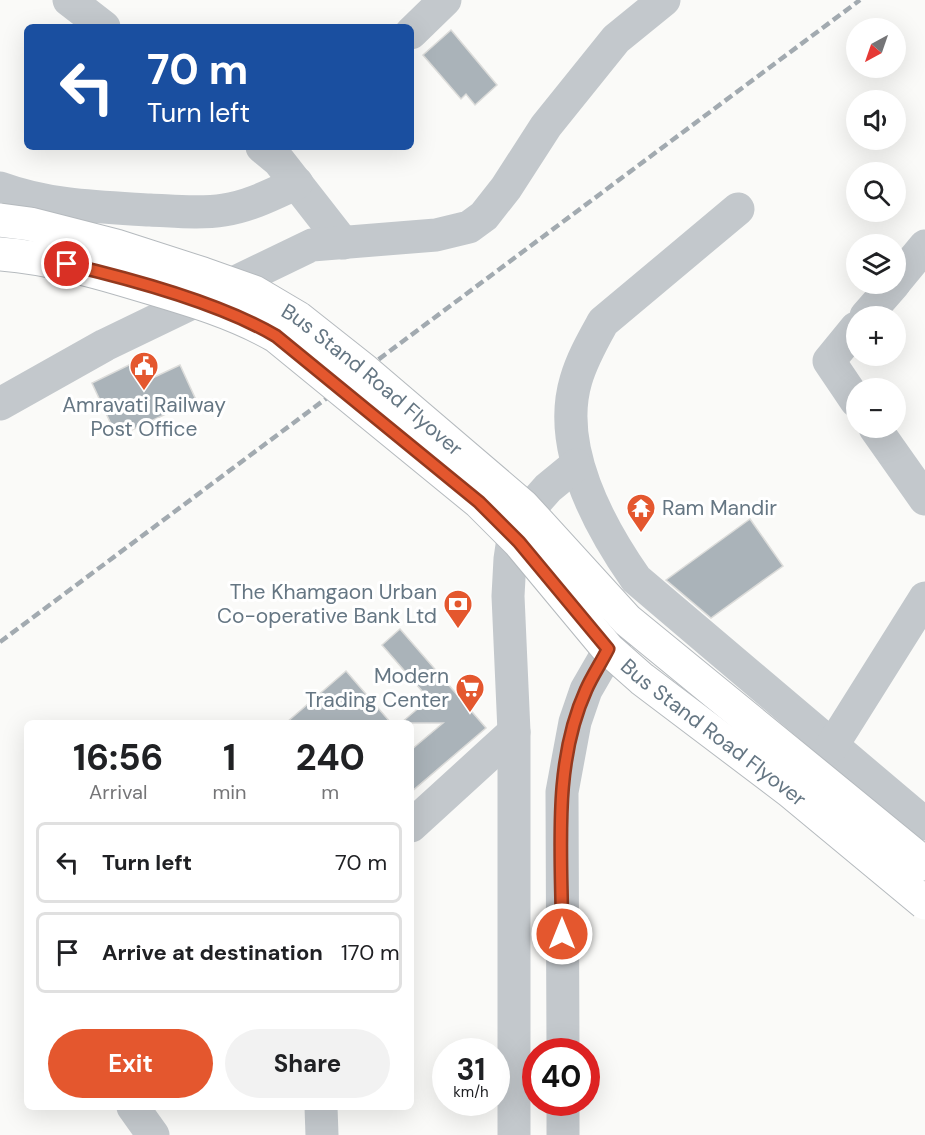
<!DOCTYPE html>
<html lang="en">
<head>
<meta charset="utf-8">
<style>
	:root { --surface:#fff; --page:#f2f2f2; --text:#202124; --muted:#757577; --line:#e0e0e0; --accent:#e4572e }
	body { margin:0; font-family:"DM Sans",sans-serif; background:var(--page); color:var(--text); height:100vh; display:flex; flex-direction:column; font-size:22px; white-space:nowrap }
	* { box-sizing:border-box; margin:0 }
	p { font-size:20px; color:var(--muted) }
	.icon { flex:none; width:33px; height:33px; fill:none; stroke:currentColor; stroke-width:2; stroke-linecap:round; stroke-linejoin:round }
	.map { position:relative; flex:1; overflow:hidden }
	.drawer { position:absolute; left:24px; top:720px; width:390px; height:390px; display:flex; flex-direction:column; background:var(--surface); border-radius:9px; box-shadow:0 6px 24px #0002 }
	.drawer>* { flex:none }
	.top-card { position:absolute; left:24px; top:24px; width:390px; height:126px; border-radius:9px; box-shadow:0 6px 24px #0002; background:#1a4fa0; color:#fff; overflow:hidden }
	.needle { width:39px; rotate:220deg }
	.buttons { position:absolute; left:846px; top:18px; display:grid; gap:12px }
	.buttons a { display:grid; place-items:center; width:60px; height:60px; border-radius:50%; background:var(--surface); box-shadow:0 6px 24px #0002; font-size:30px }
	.speed { position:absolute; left:432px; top:1038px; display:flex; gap:12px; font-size:30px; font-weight:700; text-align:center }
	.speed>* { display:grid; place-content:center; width:78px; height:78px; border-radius:50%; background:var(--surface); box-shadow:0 6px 24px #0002; line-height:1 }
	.speed small { font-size:15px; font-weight:400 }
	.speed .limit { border:9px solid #d22; background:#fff; color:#111 }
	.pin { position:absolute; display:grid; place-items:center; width:51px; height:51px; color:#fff; margin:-26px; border:3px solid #fff; border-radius:50%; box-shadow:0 2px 6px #0007 }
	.me { position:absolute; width:66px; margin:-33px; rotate:0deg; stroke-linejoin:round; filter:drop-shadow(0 0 4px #0008) }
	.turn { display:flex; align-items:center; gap:21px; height:126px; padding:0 24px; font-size:27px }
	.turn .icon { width:78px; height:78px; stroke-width:2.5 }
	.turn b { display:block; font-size:42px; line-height:51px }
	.eta { display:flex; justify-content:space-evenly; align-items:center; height:102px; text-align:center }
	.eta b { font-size:36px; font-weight:700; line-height:42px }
	.action { display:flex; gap:12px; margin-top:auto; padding:12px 24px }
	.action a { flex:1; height:69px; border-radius:36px; background:var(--accent); color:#fff; font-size:24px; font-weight:700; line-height:69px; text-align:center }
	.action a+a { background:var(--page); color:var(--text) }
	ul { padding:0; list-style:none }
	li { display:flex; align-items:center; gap:18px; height:81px; margin:0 12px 9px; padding:0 12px; border:3px solid var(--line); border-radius:9px }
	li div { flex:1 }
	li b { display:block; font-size:22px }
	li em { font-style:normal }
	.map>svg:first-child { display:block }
	.building { fill:#aab3b9; stroke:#dcdcda; stroke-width:1.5 }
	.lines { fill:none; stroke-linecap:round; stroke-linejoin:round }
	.minor { stroke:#c3c8cc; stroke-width:33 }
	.rail { stroke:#a2aab0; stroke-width:4.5; stroke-dasharray:9 4.5; stroke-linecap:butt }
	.major-bridge-casing { stroke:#b5babe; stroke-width:35; stroke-linecap:butt }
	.major-bridge { stroke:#fff; stroke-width:33 }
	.route-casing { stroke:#94391e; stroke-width:15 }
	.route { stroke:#e4572e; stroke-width:10 }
	.labels { text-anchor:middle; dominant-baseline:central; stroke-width:6; stroke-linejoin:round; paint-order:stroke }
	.street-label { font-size:21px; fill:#657683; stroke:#fff }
	.poi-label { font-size:21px; fill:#657683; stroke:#fff; text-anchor:end }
</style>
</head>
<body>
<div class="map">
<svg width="925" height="1135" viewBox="0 0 925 1135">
	<rect width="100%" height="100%" fill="#fafaf8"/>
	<!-- building -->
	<g class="building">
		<polygon points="451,30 497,85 475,105 466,94 461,99 423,55"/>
		<polygon points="133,363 142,383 180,365 196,400 117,437 92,383"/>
		<polygon points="750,519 783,566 711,618 666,580"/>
		<polygon points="400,629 486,728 411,792 411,750 443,723 401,723 429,699 382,645"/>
		<polygon points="346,671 391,723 286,723"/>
	</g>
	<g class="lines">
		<!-- minor -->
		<g class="minor">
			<polyline points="69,0 104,27"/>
			<polyline points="411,33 445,0"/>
			<polyline points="262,147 279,161 343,243"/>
			<path d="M0 188C49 206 98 207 150 210 174 211 200 214 224 210 250 206 273 194 297 183"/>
			<path d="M738 209 603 322C593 340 582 359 576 380 556 447 599 526 636 579L925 824"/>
			<polyline points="896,281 925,246"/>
			<polyline points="866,316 894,284"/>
			<polyline points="856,328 829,361 856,401"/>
			<polyline points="0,404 105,345 312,245 436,235 469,227 484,216 506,188 546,126 616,39 664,0"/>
			<polyline points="875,428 925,499"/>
			<polyline points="832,746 925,598"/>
			<polyline points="411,826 514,732"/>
			<polyline points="563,1052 562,792 575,722 586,690 623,626"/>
			<polyline points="563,1102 563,1135"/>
			<polyline points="133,1107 153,1135"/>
			<polyline points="321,1107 322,1135"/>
			<polyline points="514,1135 514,732 508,596 510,559 513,539 525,514 548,488 576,465"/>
		</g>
		<!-- rail -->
		<polyline class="rail" points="0,642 860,0"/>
		<!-- major-bridge casing -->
		<g class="major-bridge-casing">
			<g id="major-bridge">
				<path id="s1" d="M0 220 30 224 116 246 203 274 254 292 298 318 365 371 523 506 627 620 925 864"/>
				<path id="s2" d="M0 254C51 258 99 272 148 287 192 300 236 313 276 336L479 502 519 542 608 649 642 679 790 791 925 903"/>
			</g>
		</g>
		<!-- major-bridge -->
		<use href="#major-bridge" class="major-bridge"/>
	</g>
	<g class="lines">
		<!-- route casing -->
		<g class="route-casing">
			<path id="route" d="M67 264C131 279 220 303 276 336L479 502 519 542 608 649C601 663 592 676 586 690 552 765 562 853 562 934"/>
		</g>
		<!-- route -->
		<use href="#route" class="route"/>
	</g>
	<!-- icons -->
	<defs>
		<g id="civic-pin" transform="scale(1.5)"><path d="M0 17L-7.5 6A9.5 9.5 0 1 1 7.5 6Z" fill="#e4572e" stroke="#fff"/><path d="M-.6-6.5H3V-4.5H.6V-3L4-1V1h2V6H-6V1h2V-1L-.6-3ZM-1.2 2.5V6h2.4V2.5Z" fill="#fff"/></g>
		<g id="temple-pin" transform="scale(1.5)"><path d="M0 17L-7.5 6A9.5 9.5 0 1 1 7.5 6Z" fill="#e4572e" stroke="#fff"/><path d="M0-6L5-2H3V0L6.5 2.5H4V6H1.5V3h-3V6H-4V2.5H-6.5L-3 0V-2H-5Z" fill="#fff"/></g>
		<g id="bank-pin" transform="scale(1.5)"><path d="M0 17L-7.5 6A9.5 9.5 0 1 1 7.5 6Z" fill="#e4572e" stroke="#fff"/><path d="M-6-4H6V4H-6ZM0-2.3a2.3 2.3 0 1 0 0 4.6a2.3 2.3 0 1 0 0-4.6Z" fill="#fff"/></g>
		<g id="supermarket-pin" transform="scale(1.5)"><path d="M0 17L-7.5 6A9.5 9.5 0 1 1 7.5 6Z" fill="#e4572e" stroke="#fff"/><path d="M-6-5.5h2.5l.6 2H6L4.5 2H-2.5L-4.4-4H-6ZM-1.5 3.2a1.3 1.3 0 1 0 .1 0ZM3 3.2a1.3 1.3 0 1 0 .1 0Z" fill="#fff"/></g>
	</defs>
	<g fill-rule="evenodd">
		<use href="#civic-pin" x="144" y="366"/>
		<use href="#temple-pin" x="641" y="508"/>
		<use href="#bank-pin" x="458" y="604"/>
		<use href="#supermarket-pin" x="470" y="688"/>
	</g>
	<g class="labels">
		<!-- street labels -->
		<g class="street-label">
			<text stroke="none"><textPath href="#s1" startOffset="412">Bus Stand Road Flyover</textPath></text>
			<text stroke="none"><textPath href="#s2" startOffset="882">Bus Stand Road Flyover</textPath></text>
		</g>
		<!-- poi labels -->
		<g class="poi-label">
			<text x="144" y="405" text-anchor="middle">Amravati Railway<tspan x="144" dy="24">Post Office</tspan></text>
			<text x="662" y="508" text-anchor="start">Ram Mandir</text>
			<text x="437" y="592">The Khamgaon Urban<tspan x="437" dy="24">Co-operative Bank Ltd</tspan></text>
			<text x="449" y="676">Modern<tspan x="449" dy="24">Trading Center</tspan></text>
		</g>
	</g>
</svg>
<div class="buttons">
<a><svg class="needle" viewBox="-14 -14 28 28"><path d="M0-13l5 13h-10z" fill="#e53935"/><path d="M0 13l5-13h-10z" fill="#757577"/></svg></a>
<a><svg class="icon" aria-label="sound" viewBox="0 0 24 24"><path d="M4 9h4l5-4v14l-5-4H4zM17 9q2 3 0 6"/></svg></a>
<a><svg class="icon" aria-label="search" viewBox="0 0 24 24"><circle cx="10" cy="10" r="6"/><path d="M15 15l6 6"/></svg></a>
<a><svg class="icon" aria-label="layers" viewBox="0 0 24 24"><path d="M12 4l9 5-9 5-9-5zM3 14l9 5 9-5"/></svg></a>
<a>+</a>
<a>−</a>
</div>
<div class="speed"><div>31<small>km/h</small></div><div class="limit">40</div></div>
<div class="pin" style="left:67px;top:264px;background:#d93025"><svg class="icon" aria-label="arrive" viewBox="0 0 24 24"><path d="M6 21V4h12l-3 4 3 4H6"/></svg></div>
<svg class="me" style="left:562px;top:934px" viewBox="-20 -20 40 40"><circle r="17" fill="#e4572e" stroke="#fff" stroke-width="3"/><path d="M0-11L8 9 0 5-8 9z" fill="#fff"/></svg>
<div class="top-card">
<div class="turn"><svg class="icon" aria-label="left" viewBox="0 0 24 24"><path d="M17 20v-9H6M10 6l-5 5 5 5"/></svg><div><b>70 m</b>Turn left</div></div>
</div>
<section class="drawer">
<div class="eta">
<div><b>16:56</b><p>Arrival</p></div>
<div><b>1</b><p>min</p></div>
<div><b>240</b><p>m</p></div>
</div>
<ul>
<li><svg class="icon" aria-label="left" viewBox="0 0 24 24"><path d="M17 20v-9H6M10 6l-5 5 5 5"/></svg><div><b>Turn left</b></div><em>70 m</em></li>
<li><svg class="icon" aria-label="arrive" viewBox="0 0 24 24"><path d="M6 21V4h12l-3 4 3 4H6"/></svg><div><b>Arrive at destination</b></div><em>170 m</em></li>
</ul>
<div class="action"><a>Exit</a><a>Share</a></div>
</section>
</div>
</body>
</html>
